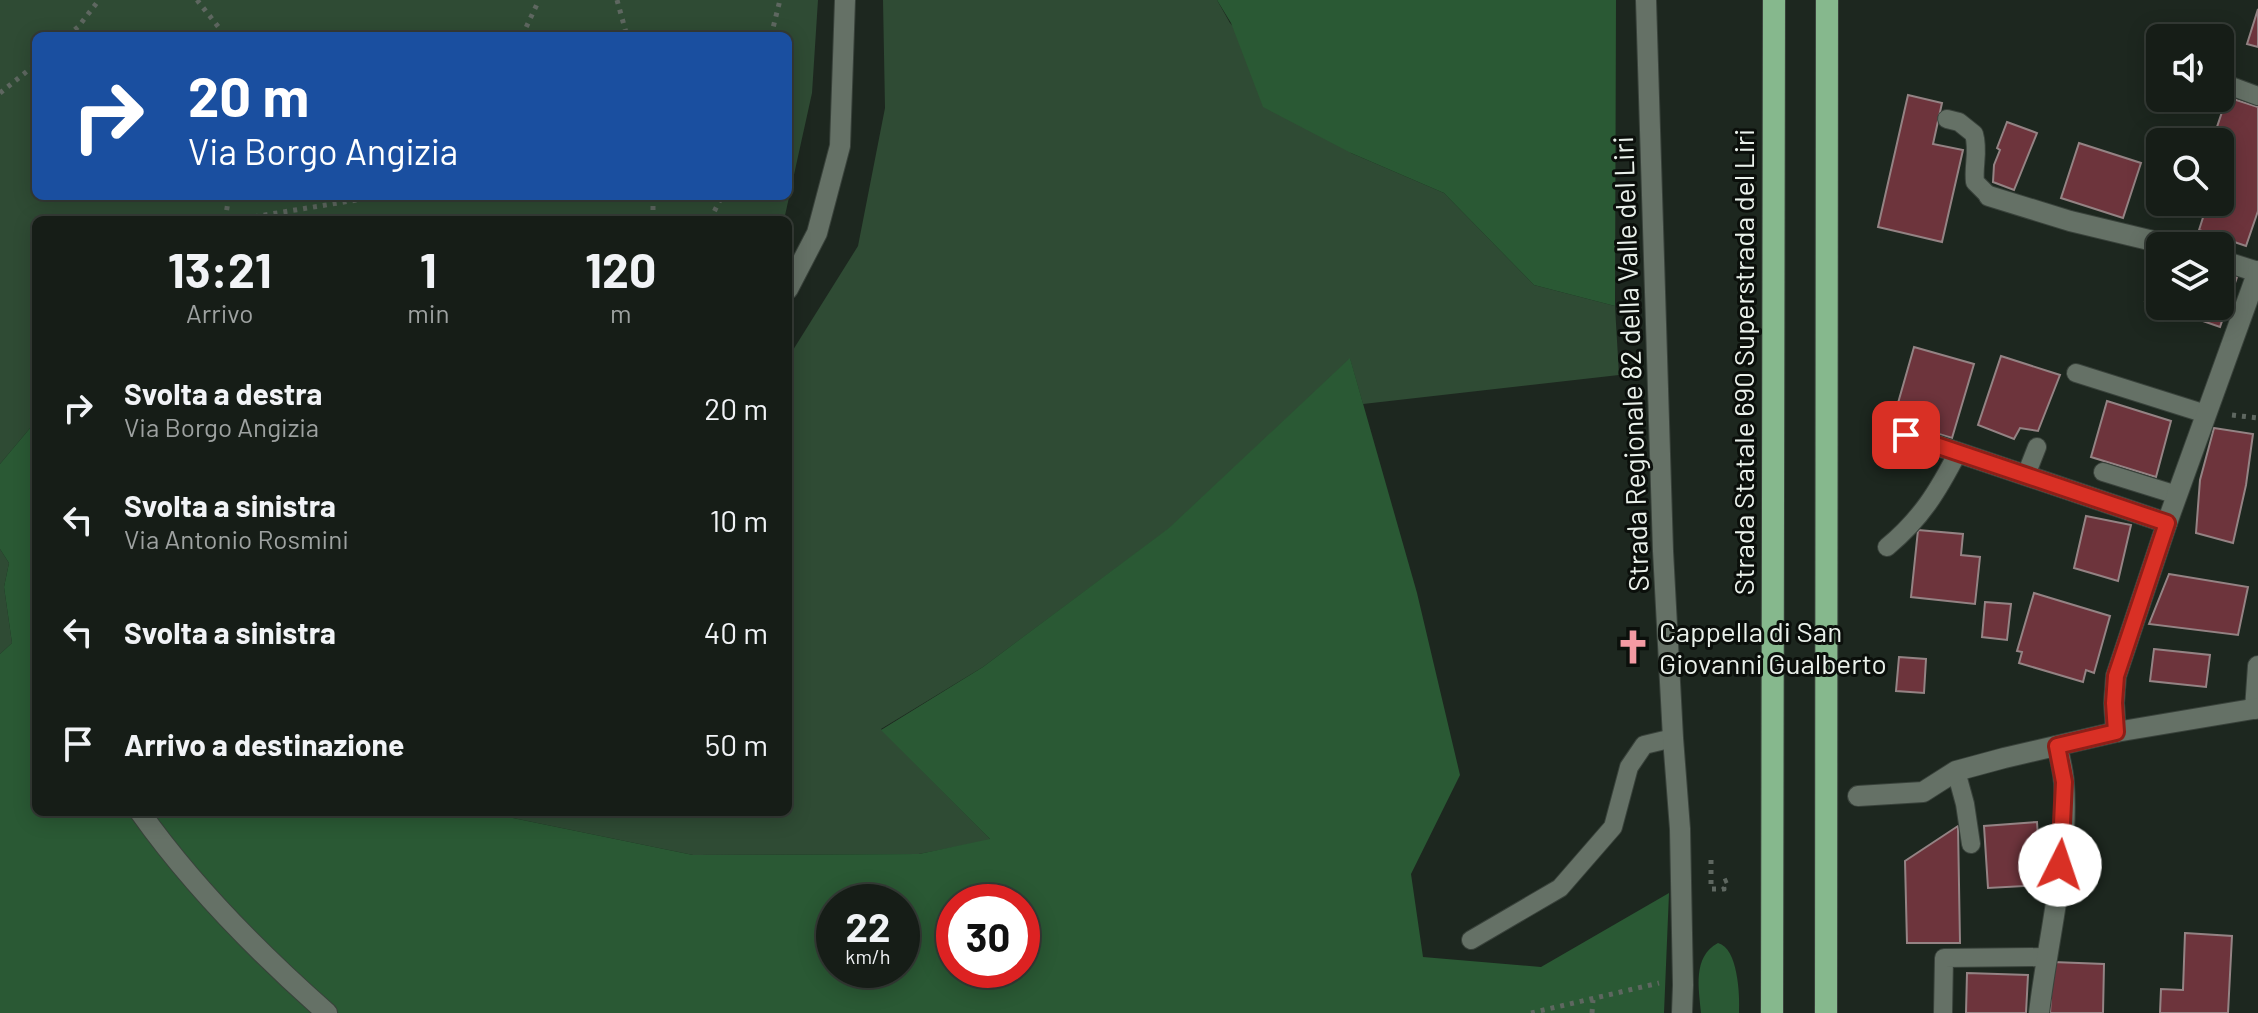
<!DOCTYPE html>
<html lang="it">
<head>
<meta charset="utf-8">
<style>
	:root { --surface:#161d17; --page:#1f2620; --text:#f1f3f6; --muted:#9ea2a1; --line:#353b36 }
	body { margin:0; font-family:Barlow,sans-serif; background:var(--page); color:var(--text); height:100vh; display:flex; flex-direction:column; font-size:30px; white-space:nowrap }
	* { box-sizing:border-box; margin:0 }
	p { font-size:26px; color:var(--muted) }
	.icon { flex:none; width:44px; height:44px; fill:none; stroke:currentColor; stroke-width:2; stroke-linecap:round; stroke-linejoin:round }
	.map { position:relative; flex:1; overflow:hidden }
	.drawer { position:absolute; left:32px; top:216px; width:760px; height:600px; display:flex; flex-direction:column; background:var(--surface); border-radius:12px; box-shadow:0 4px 20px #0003,0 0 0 2px var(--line) }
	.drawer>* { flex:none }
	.banner { position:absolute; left:32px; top:32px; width:760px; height:168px; border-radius:12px; box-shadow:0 4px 20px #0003,0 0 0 2px var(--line); background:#1a4fa0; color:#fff; overflow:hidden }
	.controls { position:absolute; left:2146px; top:24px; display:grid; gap:16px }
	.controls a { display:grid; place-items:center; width:88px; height:88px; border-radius:12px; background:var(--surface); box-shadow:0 4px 20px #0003,0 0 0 2px var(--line); font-size:40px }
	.speed { position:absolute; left:816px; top:884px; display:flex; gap:16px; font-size:40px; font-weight:700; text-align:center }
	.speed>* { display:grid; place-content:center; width:104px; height:104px; border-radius:50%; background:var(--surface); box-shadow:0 4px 20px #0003,0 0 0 2px var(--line); line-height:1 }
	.speed small { font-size:20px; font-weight:400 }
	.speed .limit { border:12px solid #d22; background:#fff; color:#111 }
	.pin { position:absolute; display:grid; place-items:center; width:68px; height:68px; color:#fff; margin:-34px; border-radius:16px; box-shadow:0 4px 12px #0006 }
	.me { position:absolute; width:88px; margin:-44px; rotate:4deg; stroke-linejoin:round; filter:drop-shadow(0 0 6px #0008) }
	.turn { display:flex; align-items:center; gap:28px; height:168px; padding:0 24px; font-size:36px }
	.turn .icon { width:104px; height:104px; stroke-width:2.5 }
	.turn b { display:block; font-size:56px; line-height:68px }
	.eta { display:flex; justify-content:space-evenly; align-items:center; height:136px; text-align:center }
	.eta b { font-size:48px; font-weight:700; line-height:56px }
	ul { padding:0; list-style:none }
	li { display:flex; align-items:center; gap:24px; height:112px; padding:0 24px }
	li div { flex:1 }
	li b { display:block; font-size:30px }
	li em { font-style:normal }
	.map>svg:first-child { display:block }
	.green { fill:#2f4b34; fill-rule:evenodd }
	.forest { fill:#2a5934; fill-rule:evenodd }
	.building { fill:#6d343c; stroke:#948384; stroke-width:2 }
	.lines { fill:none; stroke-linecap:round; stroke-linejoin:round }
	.service-casing { stroke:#39423b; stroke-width:20 }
	.minor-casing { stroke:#39423b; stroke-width:22 }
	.secondary-casing { stroke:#39423b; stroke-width:22 }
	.trunk-casing { stroke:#39423b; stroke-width:24 }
	.path { stroke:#5e6760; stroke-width:5; stroke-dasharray:4 6; stroke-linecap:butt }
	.service { stroke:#657166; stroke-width:18 }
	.minor { stroke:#657166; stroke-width:20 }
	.secondary { stroke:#657166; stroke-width:20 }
	.trunk { stroke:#86b88d; stroke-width:22 }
	.route-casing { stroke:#8d1f18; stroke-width:20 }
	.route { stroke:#d93025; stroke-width:14 }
	.labels { text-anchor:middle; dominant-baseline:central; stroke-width:6; stroke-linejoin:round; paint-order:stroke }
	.street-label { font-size:28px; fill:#eaf1eb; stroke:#0b0f0b }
	.poi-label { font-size:28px; fill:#eaf1eb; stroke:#0b0f0b; text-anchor:start }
</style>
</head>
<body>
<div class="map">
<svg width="2258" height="1013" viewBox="0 0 2258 1013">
	<rect width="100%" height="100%" fill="#1d271f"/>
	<!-- green -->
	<g class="green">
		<path d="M0 0H818L812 93 784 220H36V421L0 464ZM36 36H788V196H36Z"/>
		<polygon points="883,0 1217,0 1230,23 1351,153 1444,193 1534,285 1615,306 1619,375 1363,404 1350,359 1170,528 983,667 881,729 991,840 919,854 693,855 483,812 788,812 788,358 858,246 885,108"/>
		<polygon points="0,549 9,563 4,587 12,643 0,654"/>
	</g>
	<!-- forest -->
	<g class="forest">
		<polygon points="1217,0 1616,0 1615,306 1534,285 1444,193 1351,153 1263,107 1231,23"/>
		<path d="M1350 358 1417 593 1460 775 1411 874 1423 957 1541 967 1669 893 1664 1013H0V654L12 643 4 587 9 563 0 549V464L36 421V812H483L693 855 919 854 990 839 881 730 983 667 1169 528ZM834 902H902V970H834ZM954 902H1022V970H954Z"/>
		<path d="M1718 943C1738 948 1740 995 1739 1013H1701C1699 989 1692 957 1718 943Z"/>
	</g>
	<!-- building -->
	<g class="building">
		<polygon points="2258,9 2258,47 2247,44"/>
		<polygon points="1908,95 1942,103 1933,144 1963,150 1942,242 1878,227"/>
		<polygon points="2227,97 2258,107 2258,211 2246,246 2199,230 2208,202 2220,202 2220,142 2218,142 2221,132 2216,130"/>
		<polygon points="2007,122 2037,133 2014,190 1993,182 1994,165 2000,150 1997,148"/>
		<polygon points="2079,143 2141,163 2123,218 2061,198"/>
		<polygon points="2160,256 2160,306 2220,306 2220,271 2237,277 2220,327 2145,301"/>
		<polygon points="1914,347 1974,364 1952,438 1926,430 1931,412 1898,403"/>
		<polygon points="2001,356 2060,375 2038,431 2020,428 2014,439 1978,425"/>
		<polygon points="2107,401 2171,421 2156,477 2091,457"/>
		<polygon points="2214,428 2253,434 2246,485 2233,543 2196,533 2200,480"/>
		<polygon points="2086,516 2131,525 2118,581 2074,568"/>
		<polygon points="1918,530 1963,534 1961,555 1980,557 1975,604 1911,597"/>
		<polygon points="2169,574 2248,587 2238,635 2149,624"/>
		<polygon points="2034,593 2110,616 2094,673 2086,670 2083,682 2019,663 2022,652 2017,651"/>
		<polygon points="1985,602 2011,604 2007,640 1982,637"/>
		<polygon points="2154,649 2210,655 2206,687 2150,681"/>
		<polygon points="1899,657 1926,659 1924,693 1896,691"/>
		<polygon points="2037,822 2041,885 1988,888 1984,826"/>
		<polygon points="1958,826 1960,943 1907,943 1905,861"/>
		<polygon points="2185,933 2232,936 2228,1013 2160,1013 2161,989 2183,990"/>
		<polygon points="2053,962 2104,964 2103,1013 2050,1013"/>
		<polygon points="1967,973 2028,975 2026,1013 1966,1013"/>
	</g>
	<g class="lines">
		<!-- service casing -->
		<g class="service-casing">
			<g id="service">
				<polyline points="2220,82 2258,96"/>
				<path d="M1947 119 1959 122 1974 134C1979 151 1973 166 1975 182L1989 196"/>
				<polyline points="2076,373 2206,414"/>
				<polyline points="2103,472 2177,495"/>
				<polyline points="2026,475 2037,447"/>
				<path d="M1887 547C1921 519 1938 491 1958 452"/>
				<polyline points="1956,771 1965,804 1971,844"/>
				<polyline points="1471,940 1560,888 1613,827 1629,767 1644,745 1673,738"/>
				<polyline points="1943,1013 1944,958 2046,957"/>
			</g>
		</g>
		<!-- minor casing -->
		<g class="minor-casing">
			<g id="minor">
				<polyline points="1989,196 2070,221 2174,246"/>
				<polyline points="2220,260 2258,272"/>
				<polyline points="1906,435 2167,523"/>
				<polyline points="2255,709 2258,666"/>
				<polyline points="2116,732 2114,703 2116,676 2167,523 2258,271"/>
				<polyline points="1858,796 1923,792 1956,771 2004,758 2116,732 2258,708"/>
				<path d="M2039 1013C2048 937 2069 860 2064 783 2063 771 2060 758 2057 746"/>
			</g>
		</g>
		<!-- secondary casing -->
		<g class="secondary-casing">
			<g id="secondary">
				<polyline points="1646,0 1663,551 1673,738 1680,829 1683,985 1682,1013"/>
				<polyline points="788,289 817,233 840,146 845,0"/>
				<path d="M140 812C191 884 260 954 327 1013"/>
			</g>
		</g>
		<!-- trunk casing -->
		<g class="trunk-casing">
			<g id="trunk">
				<polyline points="1772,1013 1774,0"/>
				<polyline points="1826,1013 1827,0"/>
			</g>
		</g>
		<!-- path -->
		<g class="path">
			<polyline points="197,0 220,29 222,36"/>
			<polyline points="617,0 627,36"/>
			<polyline points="67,36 78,27 99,0"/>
			<polyline points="522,36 539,0"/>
			<polyline points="771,36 780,0"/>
			<polyline points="0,93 36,64"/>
			<polyline points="653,196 653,220"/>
			<polyline points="225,220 229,196"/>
			<polyline points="234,220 381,196"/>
			<polyline points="710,220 722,196"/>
			<polyline points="2232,415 2258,418"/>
			<polyline points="1711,860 1711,889 1724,889 1723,882 1730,879"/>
			<polyline points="1531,1013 1659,983"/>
			<polyline points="1592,1013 1593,1000"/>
		</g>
		<!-- service -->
		<use href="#service" class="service"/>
		<!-- minor -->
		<use href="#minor" class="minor"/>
		<!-- secondary -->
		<use href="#secondary" class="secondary"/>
		<!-- trunk -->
		<use href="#trunk" class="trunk"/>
	</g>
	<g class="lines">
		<!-- route casing -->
		<g class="route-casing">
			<polyline id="route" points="1906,435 2167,523 2116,676 2114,703 2116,732 2057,746 2064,782 2060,865"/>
		</g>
		<!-- route -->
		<use href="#route" class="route"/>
	</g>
	<!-- icons -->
	<defs>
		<g id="church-bare" transform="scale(2.76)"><path d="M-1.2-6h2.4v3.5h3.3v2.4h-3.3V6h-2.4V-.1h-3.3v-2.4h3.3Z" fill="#f49aa3" stroke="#0b0f0b" stroke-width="2.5" paint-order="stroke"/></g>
	</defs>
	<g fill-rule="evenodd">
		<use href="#church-bare" x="1633" y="647"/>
	</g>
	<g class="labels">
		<!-- street labels -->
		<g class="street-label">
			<text transform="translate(1743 362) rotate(-90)">Strada Statale 690 Superstrada del Liri</text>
			<text transform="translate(1630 364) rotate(-92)">Strada Regionale 82 della Valle del Liri</text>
		</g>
		<!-- poi labels -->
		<g class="poi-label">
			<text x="1659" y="631">Cappella di San<tspan x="1659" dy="32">Giovanni Gualberto</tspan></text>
		</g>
	</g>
</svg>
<div class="controls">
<a><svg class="icon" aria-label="sound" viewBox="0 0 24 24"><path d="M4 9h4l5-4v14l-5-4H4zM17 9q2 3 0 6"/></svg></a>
<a><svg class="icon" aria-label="search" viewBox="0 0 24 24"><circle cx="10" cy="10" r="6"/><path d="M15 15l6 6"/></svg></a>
<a><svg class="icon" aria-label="layers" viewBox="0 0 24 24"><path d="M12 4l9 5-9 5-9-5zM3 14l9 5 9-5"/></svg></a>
</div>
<div class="speed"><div>22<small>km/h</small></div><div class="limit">30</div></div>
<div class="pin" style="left:1906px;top:435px;background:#d93025"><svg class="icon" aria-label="arrive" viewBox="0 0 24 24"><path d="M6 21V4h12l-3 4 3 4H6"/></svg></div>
<svg class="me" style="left:2060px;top:865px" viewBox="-20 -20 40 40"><circle r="19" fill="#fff"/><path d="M0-13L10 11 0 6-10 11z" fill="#d93025"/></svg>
<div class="banner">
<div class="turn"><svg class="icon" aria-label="right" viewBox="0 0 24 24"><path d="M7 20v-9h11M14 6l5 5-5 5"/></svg><div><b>20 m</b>Via Borgo Angizia</div></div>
</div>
<section class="drawer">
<div class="eta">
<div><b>13:21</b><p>Arrivo</p></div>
<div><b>1</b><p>min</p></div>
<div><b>120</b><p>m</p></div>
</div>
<ul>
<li><svg class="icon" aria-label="right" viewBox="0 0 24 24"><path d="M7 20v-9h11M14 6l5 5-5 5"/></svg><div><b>Svolta a destra</b><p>Via Borgo Angizia</p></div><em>20 m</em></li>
<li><svg class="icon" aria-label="left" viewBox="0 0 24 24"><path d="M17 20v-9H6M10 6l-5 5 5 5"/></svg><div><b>Svolta a sinistra</b><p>Via Antonio Rosmini</p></div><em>10 m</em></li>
<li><svg class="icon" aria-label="left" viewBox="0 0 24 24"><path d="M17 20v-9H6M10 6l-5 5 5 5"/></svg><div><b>Svolta a sinistra</b></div><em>40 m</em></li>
<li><svg class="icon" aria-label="arrive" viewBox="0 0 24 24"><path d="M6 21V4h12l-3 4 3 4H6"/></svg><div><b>Arrivo a destinazione</b></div><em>50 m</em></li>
</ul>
</section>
</div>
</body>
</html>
